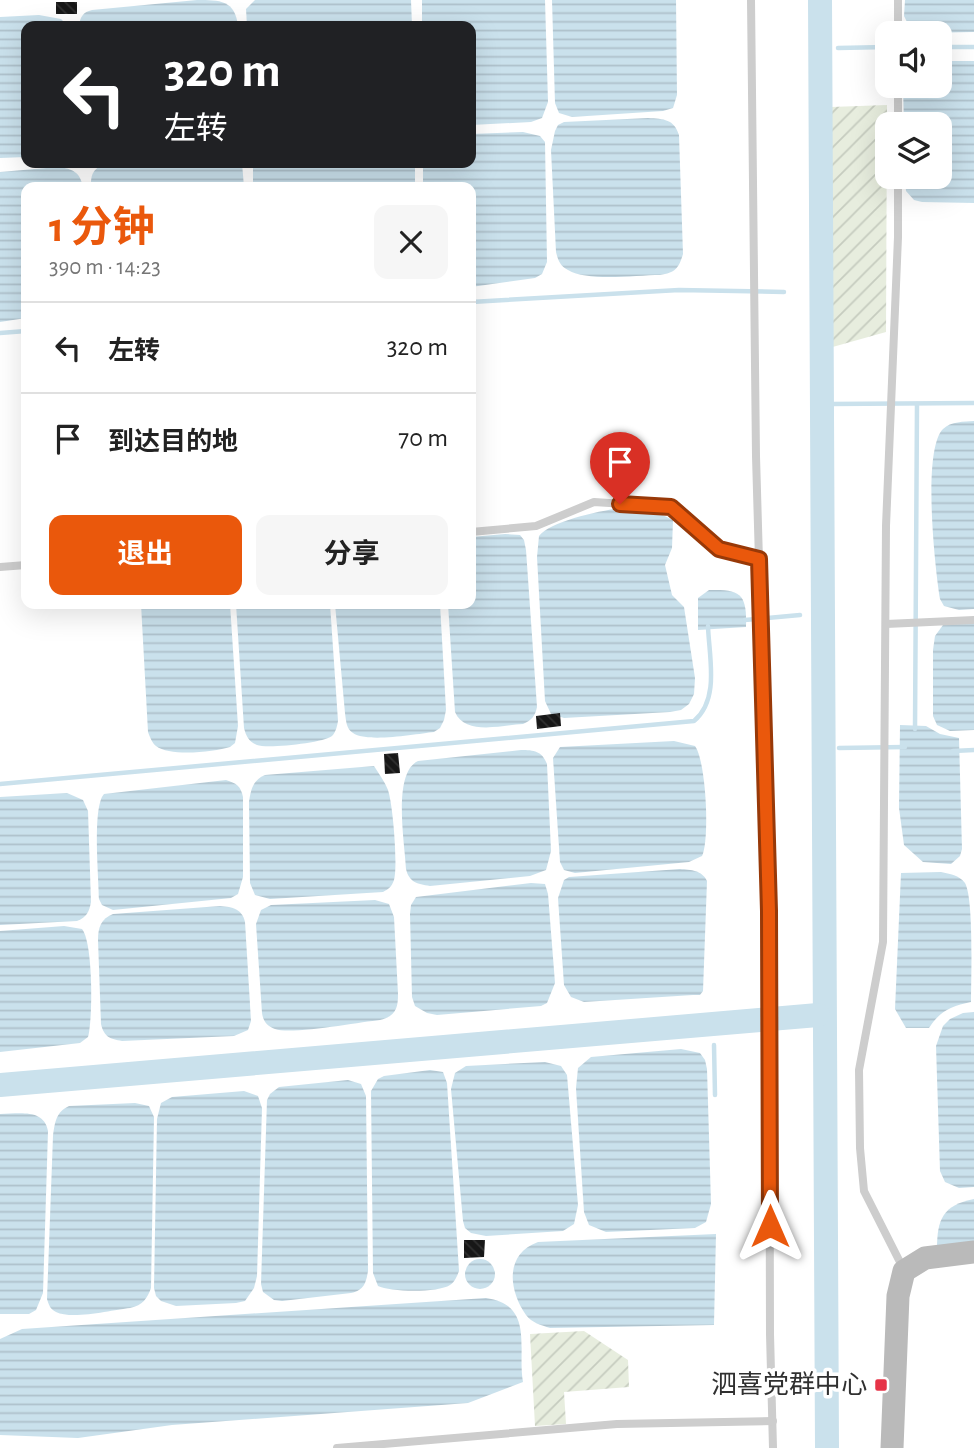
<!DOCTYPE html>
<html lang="zh">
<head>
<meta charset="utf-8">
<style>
	:root { --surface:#fff; --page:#f6f6f6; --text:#222; --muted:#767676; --line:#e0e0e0; --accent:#ea580c }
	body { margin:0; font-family:"Alegreya Sans","Noto Sans SC",sans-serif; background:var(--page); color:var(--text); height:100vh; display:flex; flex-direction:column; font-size:26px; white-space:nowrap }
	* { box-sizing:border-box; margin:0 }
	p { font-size:23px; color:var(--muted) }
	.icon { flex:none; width:38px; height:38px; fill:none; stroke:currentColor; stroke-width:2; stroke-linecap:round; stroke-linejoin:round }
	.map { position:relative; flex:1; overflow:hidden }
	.drawer { position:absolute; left:21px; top:182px; width:455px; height:427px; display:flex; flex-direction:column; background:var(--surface); border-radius:14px; box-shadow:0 7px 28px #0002 }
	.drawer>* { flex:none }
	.hud { position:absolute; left:21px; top:21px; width:455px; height:147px; border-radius:14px; box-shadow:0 7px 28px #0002; background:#202124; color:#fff; overflow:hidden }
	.tools { position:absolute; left:875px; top:21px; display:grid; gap:14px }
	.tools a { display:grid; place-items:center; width:77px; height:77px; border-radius:14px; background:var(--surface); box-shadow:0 7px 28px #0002; font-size:35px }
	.pin { position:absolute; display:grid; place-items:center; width:60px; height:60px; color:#fff; margin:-72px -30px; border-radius:50% 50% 50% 0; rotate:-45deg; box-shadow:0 0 7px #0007 }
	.pin .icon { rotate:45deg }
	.me { position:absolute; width:77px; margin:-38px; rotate:0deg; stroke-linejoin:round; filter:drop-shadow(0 0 5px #0008) }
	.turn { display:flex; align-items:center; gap:24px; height:147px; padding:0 28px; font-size:32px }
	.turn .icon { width:91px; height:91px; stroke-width:2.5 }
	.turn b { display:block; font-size:49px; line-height:60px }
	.round { display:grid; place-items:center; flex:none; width:74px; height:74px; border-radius:14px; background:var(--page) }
	.overview { display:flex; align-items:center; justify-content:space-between; height:119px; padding:0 28px }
	h1 { font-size:42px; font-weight:700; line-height:52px; color:var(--accent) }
	.cta { display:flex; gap:14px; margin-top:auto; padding:14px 28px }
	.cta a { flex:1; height:80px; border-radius:14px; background:var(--accent); color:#fff; font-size:28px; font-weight:700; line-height:80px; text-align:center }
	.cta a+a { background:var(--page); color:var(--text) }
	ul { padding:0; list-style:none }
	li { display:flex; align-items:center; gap:21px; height:91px; padding:0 28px; border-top:2px solid var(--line) }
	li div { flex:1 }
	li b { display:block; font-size:26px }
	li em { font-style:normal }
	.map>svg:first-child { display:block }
	.garden { fill:url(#garden-furrows) }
	.water { fill:url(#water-rules) }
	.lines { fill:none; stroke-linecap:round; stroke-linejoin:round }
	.stream { stroke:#cae1ec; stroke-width:4.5 }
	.river { stroke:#cae1ec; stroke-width:24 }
	.building { fill:url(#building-back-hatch) }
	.lane { stroke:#cdcdcd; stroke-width:8 }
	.secondary { stroke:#bababa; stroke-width:23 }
	.route-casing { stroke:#983908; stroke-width:18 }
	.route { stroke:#ea580c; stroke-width:12 }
	.poi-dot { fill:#e63347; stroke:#fff; stroke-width:2.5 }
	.labels { text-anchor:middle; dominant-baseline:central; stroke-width:7; stroke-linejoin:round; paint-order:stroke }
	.poi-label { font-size:26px; fill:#303030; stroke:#fff; text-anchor:end }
</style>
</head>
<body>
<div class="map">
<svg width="974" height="1448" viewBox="0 0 974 1448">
	<defs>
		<pattern id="garden-furrows" width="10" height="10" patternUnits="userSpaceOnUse" patternTransform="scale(1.75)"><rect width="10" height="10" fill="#e7edde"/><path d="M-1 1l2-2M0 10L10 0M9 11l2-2" fill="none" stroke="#c6ccbf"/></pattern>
		<pattern id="water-rules" width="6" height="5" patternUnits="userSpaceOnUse" patternTransform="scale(1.75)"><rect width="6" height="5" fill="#cae1ec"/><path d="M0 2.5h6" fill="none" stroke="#aec1cb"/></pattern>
		<pattern id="building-back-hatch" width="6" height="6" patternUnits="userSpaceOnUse" patternTransform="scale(1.75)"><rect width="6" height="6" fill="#171717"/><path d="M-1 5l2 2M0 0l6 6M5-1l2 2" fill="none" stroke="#303030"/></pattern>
	</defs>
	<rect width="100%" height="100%" fill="#fff"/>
	<!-- garden -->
	<g class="garden">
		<polygon points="887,105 886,332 829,348 831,107"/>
		<polygon points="584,1331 628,1360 629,1387 564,1392 566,1424 535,1426 530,1334"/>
	</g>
	<!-- water -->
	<g class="water">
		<path d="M197 0C220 0 235 0 238 26H79C80 17 83 12 92 10Z"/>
		<polygon points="255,0 411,0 412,26 247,26 246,9"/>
		<polygon points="422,0 545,0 548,102 542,118 531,122 471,125 471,26 422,26"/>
		<polygon points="552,0 676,0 677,95 673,108 663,111 572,117 559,113 555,103"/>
		<polygon points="905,0 974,0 974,32 923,33 910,28 904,16"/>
		<polygon points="39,15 61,19 68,26 26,26 26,157 0,158 0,17"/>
		<polygon points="940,61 974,61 974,203 922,202 914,200 906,191 905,177 940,177 940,124 904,124 903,86 940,86"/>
		<path d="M648 118C664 119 674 119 679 135L683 254C679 268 675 273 660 275 636 275 588 282 568 270 560 266 558 260 556 252L551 150 555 131 558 125 564 122Z"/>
		<polygon points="523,132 540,136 545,142 547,262 542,274 535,278 471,287 471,187 423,187 423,163 471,163 471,134"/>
		<path d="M114 163H242L244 187H91C90 170 97 165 114 163Z"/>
		<rect x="253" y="163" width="162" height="24"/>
		<path d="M58 167C73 169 80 172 83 187H26V318L0 322V172Z"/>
		<path d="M974 421V609L959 610 944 606 940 599C935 568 922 450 943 429 951 421 964 422 974 421Z"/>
		<path d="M631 507 654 511 673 520 672 548 665 565 672 595 684 607 695 678 694 694 689 704 681 710 670 712 564 718 551 714 545 701 537 557 539 536C551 520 611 508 631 507Z"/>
		<path d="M505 534 520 535 524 540 526 550 537 707C535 716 532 720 523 724 503 725 465 736 455 712L448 604H471V537Z"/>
		<path d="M709 590C741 589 747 594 746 627L698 630V598Z"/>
		<path d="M141 604H230L238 726 235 743 230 747C214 752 170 757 156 746 152 743 150 737 148 732Z"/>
		<path d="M236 604H330L338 721C337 726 336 732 332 736 323 743 267 749 257 745 249 742 246 736 244 728Z"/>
		<path d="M335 604H440L446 710 444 720 440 728 434 732C416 734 367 743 353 733 346 729 346 720 345 713Z"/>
		<polygon points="974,622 974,730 950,731 937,725 933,716 933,650 935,636 943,625"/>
		<polygon points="900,725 926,726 940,734 959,738 962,849 960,856 951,864 923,862 904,845 899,808"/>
		<path d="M674 741 695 746C706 761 710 839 702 856L689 862 575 873 564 870 560 862 553 758 560 747Z"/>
		<path d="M521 750C534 750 542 751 547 764L551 851 546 870 530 876 430 886C417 884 409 882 406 869 405 844 392 773 418 761Z"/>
		<path d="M374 766C379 774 385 782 388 790 393 805 398 866 394 880 392 886 389 889 383 892L270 899 255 895 250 883 249 802C251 789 253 780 265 775Z"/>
		<path d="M226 780C236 783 241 786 243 797V877L238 894 231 898 113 910 102 905 99 899C99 878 92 807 104 794Z"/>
		<path d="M67 793 83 800 88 811 91 902C89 912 87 917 77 921L0 925V797Z"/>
		<path d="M680 869C691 870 702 870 707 881L703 991 700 995H693L584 1002 571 997 564 985 558 898 564 880 569 877Z"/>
		<path d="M941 872C950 874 959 875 965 883 974 899 971 979 971 1002 951 1006 940 1011 929 1028H906L895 1009 901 873Z"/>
		<polygon points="531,883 545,884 548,894 555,983 547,1003 541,1006 437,1015 427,1013 415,1006 412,997 410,914 411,905 416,897"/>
		<path d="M375 900 389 904 394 917 398 994C398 1008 396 1016 380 1020 360 1022 291 1035 275 1029 267 1026 263 1021 262 1013L256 924 261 910 271 905Z"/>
		<path d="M220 906C233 907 242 909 245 922L251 1021 248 1030 234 1036 122 1041C110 1039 104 1037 101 1024L98 940C98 927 101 919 113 914Z"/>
		<path d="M64 926 82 929C93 942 93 1019 88 1037L80 1043 0 1052V931Z"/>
		<polygon points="974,1012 974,1187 959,1188 945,1182 940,1171 936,1046 943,1026 950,1019 963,1013"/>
		<polygon points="681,1049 700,1053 705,1060 707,1069 711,1204 706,1222 695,1228 606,1232 589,1225 584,1212 576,1088 578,1068 591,1057"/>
		<polygon points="545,1062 561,1066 567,1075 578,1205 574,1224 563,1231 486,1236 471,1233 465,1228 463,1221 451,1089 455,1073 466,1066"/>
		<path d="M430 1070 443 1072 447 1083 459 1271C457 1276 455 1282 450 1285 438 1293 390 1292 378 1286L373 1273 371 1091 378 1079 384 1076Z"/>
		<path d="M348 1080 361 1084 366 1096 368 1271C366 1283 364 1290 351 1293L282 1301 274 1300 263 1292 261 1284 267 1100 270 1094 279 1087Z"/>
		<polygon points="244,1091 258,1096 262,1108 257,1276 254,1288 245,1301 236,1303 176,1306 161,1301 156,1296 154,1288 157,1119 161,1103 172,1097"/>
		<path d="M135 1103 149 1106 154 1117 151 1288C147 1299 143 1305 130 1308 112 1310 72 1320 56 1312 50 1309 49 1305 47 1299L53 1136C55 1122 56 1112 69 1106Z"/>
		<path d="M0 1114C18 1114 44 1108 48 1131L43 1293 36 1310 29 1314H0Z"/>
		<path d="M974 1199V1247L937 1249C937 1219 943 1205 974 1199Z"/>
		<path d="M716 1234 714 1325 550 1328C541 1325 532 1323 526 1315 508 1289 505 1254 538 1242Z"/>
		<circle cx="480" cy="1274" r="15"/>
		<path d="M486 1298C535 1305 517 1349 523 1382L468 1403 172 1425 78 1438 0 1435V1339L22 1329Z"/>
	</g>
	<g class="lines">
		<!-- stream -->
		<g class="stream">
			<polyline points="940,47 974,47"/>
			<polyline points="838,48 887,47"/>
			<polyline points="471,302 679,290 784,292"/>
			<polyline points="0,333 26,331"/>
			<polyline points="830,404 974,403"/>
			<polyline points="745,620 800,615"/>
			<polyline points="915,729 917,404"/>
			<polyline points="839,748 905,747"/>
			<polyline points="953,751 974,750"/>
			<path d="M0 784 694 721C720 699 709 657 708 626"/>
			<polyline points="714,1045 715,1095"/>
		</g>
		<!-- river -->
		<g class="river">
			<polyline points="820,0 827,1448"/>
			<polyline points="0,1085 818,1015"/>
		</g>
	</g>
	<!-- building -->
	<g class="building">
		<rect x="56" y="2" width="21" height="12"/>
		<polygon points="560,713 561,726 537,729 536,716"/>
		<polygon points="398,753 400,773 385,774 384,754"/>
		<polygon points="464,1240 485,1240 484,1257 464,1258"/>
	</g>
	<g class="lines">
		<!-- lane -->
		<g class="lane">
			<polyline points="751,0 756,456 769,911 770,1334 773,1448"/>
			<polyline points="898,0 898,33"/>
			<polyline points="898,86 898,124"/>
			<polyline points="898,177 898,237 886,526 883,942 859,1070 860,1148 864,1191 903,1268"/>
			<polyline points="471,532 536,526 594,502 671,507 719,549 759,559"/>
			<polyline points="0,567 26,565"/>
			<polyline points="886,624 974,620"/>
			<polyline points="337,1448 617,1424 773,1421"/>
		</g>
		<!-- secondary -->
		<polyline class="secondary" points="892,1448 898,1296 904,1271 925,1258 974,1252"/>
	</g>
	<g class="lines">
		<!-- route casing -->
		<g class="route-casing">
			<polyline id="route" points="620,504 671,507 719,549 759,559 769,911 770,1226"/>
		</g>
		<!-- route -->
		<use href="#route" class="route"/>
	</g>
	<!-- markers -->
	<rect class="poi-dot" x="874" y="1378" width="14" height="14" rx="3.5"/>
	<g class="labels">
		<!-- poi labels -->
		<g class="poi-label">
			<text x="867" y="1385">泗喜党群中心</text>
		</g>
	</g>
</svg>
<div class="tools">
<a><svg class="icon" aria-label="sound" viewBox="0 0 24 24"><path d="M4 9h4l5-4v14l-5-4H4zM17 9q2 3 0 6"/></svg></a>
<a><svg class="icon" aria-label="layers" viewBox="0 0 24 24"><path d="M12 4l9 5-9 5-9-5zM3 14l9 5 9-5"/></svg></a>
</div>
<div class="pin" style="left:620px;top:504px;background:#d93025"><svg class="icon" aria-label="arrive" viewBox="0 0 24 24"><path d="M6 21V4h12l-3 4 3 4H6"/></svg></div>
<svg class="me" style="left:770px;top:1226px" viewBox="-20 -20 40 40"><path d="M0-17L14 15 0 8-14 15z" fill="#ea580c" stroke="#fff" stroke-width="4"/></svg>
<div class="hud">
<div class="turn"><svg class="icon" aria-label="left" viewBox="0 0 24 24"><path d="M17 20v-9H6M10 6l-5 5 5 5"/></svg><div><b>320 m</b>左转</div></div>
</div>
<section class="drawer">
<div class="overview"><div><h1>1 分钟</h1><p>390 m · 14:23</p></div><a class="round"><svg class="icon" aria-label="close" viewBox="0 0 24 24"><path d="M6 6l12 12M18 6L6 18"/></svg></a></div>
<ul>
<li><svg class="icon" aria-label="left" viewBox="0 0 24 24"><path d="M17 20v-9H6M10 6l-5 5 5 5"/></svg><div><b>左转</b></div><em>320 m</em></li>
<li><svg class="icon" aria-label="arrive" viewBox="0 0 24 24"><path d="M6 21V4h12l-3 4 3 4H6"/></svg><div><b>到达目的地</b></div><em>70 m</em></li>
</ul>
<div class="cta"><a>退出</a><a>分享</a></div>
</section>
</div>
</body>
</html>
